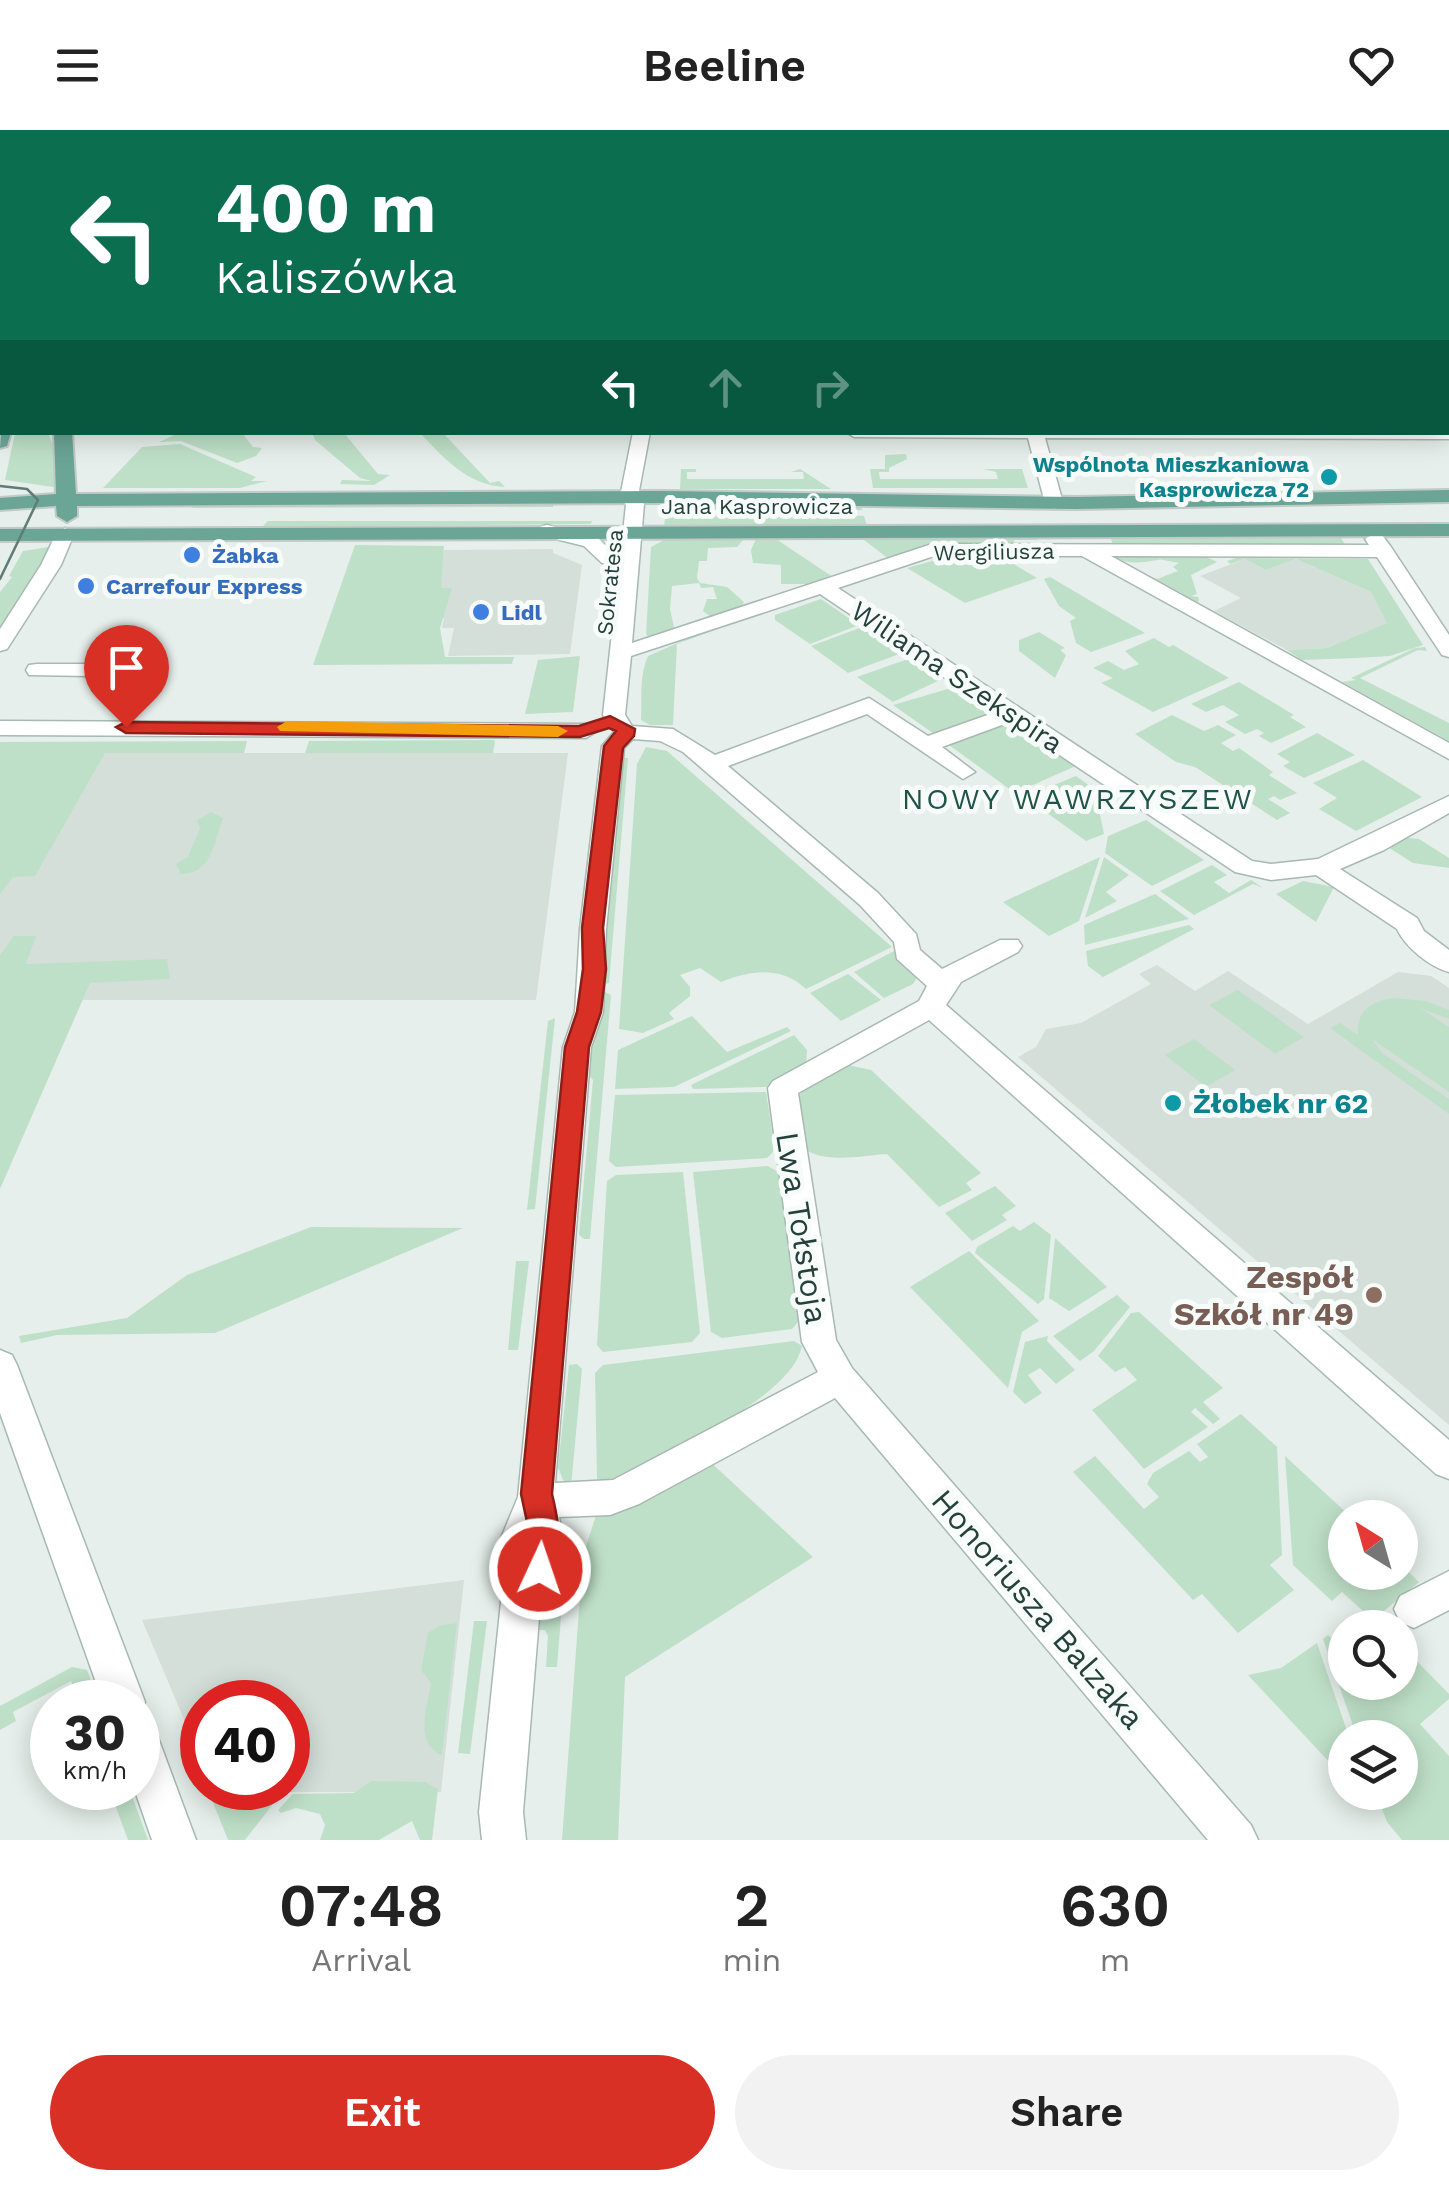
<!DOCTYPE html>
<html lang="en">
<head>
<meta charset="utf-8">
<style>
	:root { --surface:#fff; --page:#f2f2f2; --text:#222; --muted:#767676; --accent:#d93025 }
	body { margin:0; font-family:"Work Sans",sans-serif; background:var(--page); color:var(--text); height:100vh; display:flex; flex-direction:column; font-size:38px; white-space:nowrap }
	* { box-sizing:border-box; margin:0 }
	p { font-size:32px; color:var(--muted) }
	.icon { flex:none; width:55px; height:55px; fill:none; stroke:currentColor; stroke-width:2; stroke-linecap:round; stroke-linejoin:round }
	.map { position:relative; height:1710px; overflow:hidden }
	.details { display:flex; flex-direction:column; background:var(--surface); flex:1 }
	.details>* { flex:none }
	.banner { position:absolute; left:0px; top:0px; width:1450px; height:305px; box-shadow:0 5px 25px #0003; background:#0b6e4f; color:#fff; overflow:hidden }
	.needle { width:65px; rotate:323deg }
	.fabs { position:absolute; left:1328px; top:1370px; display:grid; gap:20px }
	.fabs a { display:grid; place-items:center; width:90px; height:90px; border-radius:50%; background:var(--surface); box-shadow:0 5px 25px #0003; font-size:50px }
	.speed { position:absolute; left:30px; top:1550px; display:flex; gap:20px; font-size:50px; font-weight:700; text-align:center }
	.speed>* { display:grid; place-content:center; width:130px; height:130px; border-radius:50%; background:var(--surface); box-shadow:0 5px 25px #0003; line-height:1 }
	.speed small { font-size:25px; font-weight:400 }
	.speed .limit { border:15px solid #d22; background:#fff; color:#111 }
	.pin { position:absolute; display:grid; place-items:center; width:85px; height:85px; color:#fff; margin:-102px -42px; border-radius:50% 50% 50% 0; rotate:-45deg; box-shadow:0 0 10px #0007 }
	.pin .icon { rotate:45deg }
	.me { position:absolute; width:110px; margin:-55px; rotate:3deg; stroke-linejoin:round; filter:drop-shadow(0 0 8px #0008) }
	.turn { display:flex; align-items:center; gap:35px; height:210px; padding:0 50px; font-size:45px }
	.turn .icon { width:130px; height:130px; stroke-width:2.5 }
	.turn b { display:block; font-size:70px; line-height:85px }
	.lanes { display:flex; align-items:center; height:95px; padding:0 50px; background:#0003; justify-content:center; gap:50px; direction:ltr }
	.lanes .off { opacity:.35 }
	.eta { display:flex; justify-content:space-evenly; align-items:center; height:170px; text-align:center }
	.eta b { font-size:60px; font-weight:600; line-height:70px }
	.button { display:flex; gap:20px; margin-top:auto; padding:20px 50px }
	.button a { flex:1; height:115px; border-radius:60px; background:var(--accent); color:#fff; font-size:40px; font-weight:600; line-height:115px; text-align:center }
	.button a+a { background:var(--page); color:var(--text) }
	header { display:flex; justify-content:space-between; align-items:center; height:130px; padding:0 50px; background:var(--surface); font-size:45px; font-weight:600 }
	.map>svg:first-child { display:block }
	.built { fill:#d4dfda }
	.green { fill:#bfe0c8 }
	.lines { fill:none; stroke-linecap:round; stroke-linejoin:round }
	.minor-casing { stroke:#a8b8b2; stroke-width:3 }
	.major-casing { stroke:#c2cac8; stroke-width:4 }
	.minor { fill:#fff; fill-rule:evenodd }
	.major { fill:#6aa596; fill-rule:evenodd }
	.tram { stroke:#5f7d75; stroke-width:2.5 }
	.route { fill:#d93025; stroke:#8d1f18; stroke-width:2.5 }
	.slow { fill:#f59e0b }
	.culture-dot { fill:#0f9aa8; stroke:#f7fbf9; stroke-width:4 }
	.shop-dot { fill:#3f7fe0; stroke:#f7fbf9; stroke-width:4 }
	.education-dot { fill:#8d6e63; stroke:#f7fbf9; stroke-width:4 }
	.labels { text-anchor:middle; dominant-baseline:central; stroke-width:10; stroke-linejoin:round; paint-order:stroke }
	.far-culture-label { font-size:22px; font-weight:bold; fill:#0d838f; stroke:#f7fbf9; text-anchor:end }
	.far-street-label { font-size:22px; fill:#24423a; stroke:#f7fbf9 }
	.far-shop-label { font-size:22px; font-weight:bold; fill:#366cbe; stroke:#f7fbf9; text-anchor:start }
	.street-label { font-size:28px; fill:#24423a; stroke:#f7fbf9 }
	.culture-label { font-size:28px; font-weight:bold; fill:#0d838f; stroke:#f7fbf9; text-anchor:start }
	.neighbourhood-label { font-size:30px; letter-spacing:2.5px; fill:#1f5548; stroke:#f7fbf9 }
	.near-street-label { font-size:32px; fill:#24423a; stroke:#f7fbf9 }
	.near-education-label { font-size:32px; font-weight:bold; fill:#785e54; stroke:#f7fbf9; text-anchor:end }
</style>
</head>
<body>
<header><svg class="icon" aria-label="menu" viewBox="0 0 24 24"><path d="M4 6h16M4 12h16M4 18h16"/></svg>Beeline<svg class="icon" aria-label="heart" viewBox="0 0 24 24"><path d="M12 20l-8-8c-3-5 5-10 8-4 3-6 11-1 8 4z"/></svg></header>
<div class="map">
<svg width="1449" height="1710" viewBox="0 0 1449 1710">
	<rect width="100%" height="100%" fill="#e6efeb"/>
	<!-- built -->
	<g class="built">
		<polygon points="553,419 553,423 582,435 570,524 448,526 454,498 442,498 444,488 437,488 444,420"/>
		<polygon points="1245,429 1266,440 1296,429 1371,462 1388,493 1327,518 1287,520 1214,481 1241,468 1200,446"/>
		<polygon points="0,623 568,623 536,870 0,870"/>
		<polygon points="1157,835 1195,861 1228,841 1308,894 1398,842 1431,846 1449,858 1449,1295 1018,927 1036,917 1046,899 1081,893 1151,854 1139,844"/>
		<polygon points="464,1450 441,1662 216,1662 214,1658 288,1658 288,1572 202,1572 202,1632 142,1490"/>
	</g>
	<!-- green -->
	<g class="green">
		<polygon points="181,302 242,303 253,317 262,318 256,326 237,333 181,311 159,312"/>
		<polygon points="312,302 344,303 378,344 390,345 374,355 340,354 342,350 372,351 360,348 315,310"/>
		<polygon points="15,303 48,303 57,325 60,358 5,350"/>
		<path d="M420 303H443L490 353 499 351 505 357C467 355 445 329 420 303Z"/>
		<polygon points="180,314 256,347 251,351 267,351 240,358 103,358 142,317"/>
		<polygon points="906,324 907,329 889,338 889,342 879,342 880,349 998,349 996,342 983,339 1022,339 1028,358 873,358 870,339 885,339 885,325"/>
		<polygon points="681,339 696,339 696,342 687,342 687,349 804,349 803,342 791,342 800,339 831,359 680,359"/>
		<polygon points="667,371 859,376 863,380 845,381 845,385 864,386 867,396 664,397"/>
		<polygon points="181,374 553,373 553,377 194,378"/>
		<polygon points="268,391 592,391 591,394 262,397"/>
		<polygon points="773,407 833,447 810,454 781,454 781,435 753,433 751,420 756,409"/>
		<polygon points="860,407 1037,407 1038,410 1014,410 1014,418 889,429"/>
		<polygon points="1183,408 1341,408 1346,416 1114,418 1111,409"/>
		<polygon points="666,409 744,409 737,417 708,418 707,431 699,431 697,448 700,453 727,457 744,472 741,478 711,487 703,481 707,469 717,469 713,457 701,458 699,453 672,456 670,479 675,502 651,510 646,504 651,417"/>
		<polygon points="355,415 444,416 441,458 452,458 440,498 445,527 514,527 512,534 313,535"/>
		<polygon points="49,417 45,426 0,498 0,462 12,447 9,446 23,421"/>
		<path d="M1201 424 1217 432 1191 445 1197 464 1191 466 1198 467 1199 471 1190 475 1177 468 1183 464 1149 446 1157 449 1178 441 1173 437 1179 433 1158 429 1180 427C1158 428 1135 438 1116 428Z"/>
		<polygon points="1005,427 1016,430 1012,433 1037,448 965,473 907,438 936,430"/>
		<polygon points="1236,428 1368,429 1423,515 1390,526 1356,528 1302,530 1287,520 1327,518 1387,493 1371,462 1296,429 1266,440 1245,429 1230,434 1227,431"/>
		<polygon points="1050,447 1145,503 1091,522 1076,513 1070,491 1076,488 1059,476 1044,449"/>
		<polygon points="821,469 859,495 810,514 775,490 775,485"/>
		<polygon points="862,497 902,523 848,543 811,516"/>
		<path d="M703 502H709L677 514 673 595H650L641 590C642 568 639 546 648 526Z"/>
		<polygon points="1039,502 1065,518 1060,520 1066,525 1055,548 1019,521 1019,510"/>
		<polygon points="1154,508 1169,517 1173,515 1229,548 1153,582 1101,553 1113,548 1093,538 1108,531 1124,540 1139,534 1125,521"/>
		<polygon points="1425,517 1427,521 1418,520 1360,548 1449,593 1449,611 1342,552 1356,550 1351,548 1415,518"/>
		<polygon points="580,526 573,582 525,584 538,530"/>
		<polygon points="908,529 940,550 893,572 857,547"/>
		<polygon points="1239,552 1294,585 1290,587 1306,597 1271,613 1259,606 1264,603 1257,599 1245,604 1225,592 1239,585 1223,575 1206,582 1191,574"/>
		<polygon points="951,558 991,585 937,606 893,575"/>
		<polygon points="1172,585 1204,601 1218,595 1236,605 1221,613 1233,621 1239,618 1273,642 1269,645 1297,663 1280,670 1274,666 1268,669 1290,683 1277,690 1195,637 1176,632 1135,604"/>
		<polygon points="1003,592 1029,611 1037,608 1078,635 1015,663 945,612"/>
		<polygon points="1317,603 1355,625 1304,648 1283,636 1290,632 1277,624"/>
		<polygon points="247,611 244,623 105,623 35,746 13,747 0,764 0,612"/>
		<polygon points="309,611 493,610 495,611 493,623 305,623"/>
		<path d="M646 617 667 621 892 817 806 859C781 836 752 840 721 852L700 838 680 845 690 857V866L669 883 674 889 643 903 619 899 637 634Z"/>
		<polygon points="618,628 628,628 609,853 599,855"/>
		<polygon points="1363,630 1422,667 1356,701 1319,679 1337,668 1313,653"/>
		<polygon points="1076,646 1095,660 1104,704 1086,711 1025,667"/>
		<path d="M211 682 223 688C214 712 212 744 181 744L176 734 188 727 200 698 197 690Z"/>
		<polygon points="1146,690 1204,730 1152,756 1105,723 1108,706"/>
		<polygon points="1403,707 1419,709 1449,728 1449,738 1413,733 1386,716"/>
		<polygon points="1100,727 1079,791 1049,806 1003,772"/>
		<polygon points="1104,727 1129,745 1106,762 1117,771 1085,788"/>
		<polygon points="1212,735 1227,745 1214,752 1229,763 1251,750 1263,758 1253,754 1194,785 1160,761"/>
		<polygon points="1303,751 1334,757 1316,792 1276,764"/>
		<polygon points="1155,764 1189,789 1085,815 1084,795"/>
		<polygon points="1189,795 1194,799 1103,847 1088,836 1086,821"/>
		<polygon points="14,806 36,806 26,834 167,829 170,849 90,853 0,1059 0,825"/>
		<polygon points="894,821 919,844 913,854 884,868 854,842"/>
		<polygon points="848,844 881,870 841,891 810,863"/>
		<polygon points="1238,860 1304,907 1275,924 1209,875"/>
		<polygon points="605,862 611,865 590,1109 584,1109 579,1105 593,950 584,940 598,863"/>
		<path d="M1395 868 1426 871 1449 880V889L1420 878 1449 897V962L1372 909 1382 923 1449 969V984L1330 898 1340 893 1358 905C1356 880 1371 871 1395 868Z"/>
		<polygon points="692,886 727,922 787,897 791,901 674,957 615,959 618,920"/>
		<polygon points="555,888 535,1079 527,1080 548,891"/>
		<polygon points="794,905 807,920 806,936 766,957 693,959 691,955"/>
		<polygon points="1194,909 1235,940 1206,957 1165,925"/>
		<path d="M843 934 871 940 981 1043 966 1053 972 1060 939 1077 887 1024C865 1025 813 1037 800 1012 795 1002 796 983 795 971L808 954Z"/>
		<polygon points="766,962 775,1020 767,1028 616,1037 609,1031 615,965"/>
		<polygon points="768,1036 778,1042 799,1191 792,1199 722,1208 711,1202 693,1042"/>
		<polygon points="683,1042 700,1203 692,1212 603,1222 597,1215 607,1051 616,1045"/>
		<polygon points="995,1056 1016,1076 1002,1085 1007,1090 972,1111 945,1083"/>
		<polygon points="1034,1092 1051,1105 1044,1169 1038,1174 975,1123 977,1117 1013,1096 1020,1101"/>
		<polygon points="311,1097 463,1098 215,1203 57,1205 21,1213 19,1206 127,1188 187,1145"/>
		<polygon points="1055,1108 1107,1157 1069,1181 1049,1168"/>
		<polygon points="969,1121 1039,1191 1022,1202 1008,1258 910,1157"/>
		<polygon points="516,1131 529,1131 518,1220 508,1220"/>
		<polygon points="1117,1165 1130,1177 1094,1221 1080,1231 1053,1206"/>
		<polygon points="1139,1182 1223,1258 1203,1272 1220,1289 1213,1294 1195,1278 1191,1282 1208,1297 1144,1339 1092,1280 1137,1250 1125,1237 1115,1242 1098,1226 1131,1183"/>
		<polygon points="1048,1206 1047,1211 1075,1240 1056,1254 1040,1238 1028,1245 1042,1263 1025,1274 1013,1262 1025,1212"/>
		<path d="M794 1211 802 1216C791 1269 669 1320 622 1346L608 1352 597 1349 595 1243 603 1235Z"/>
		<polygon points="577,1234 582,1239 571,1356 563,1350 558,1337 569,1235"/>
		<polygon points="1241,1284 1277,1317 1282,1425 1270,1435 1294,1460 1238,1503 1202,1464 1193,1470 1073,1342 1095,1326 1144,1379 1159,1367 1147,1354 1153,1343 1189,1321 1200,1332 1208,1327 1197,1314"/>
		<polygon points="1285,1326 1351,1387 1345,1388 1345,1442 1400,1442 1400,1434 1419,1452 1373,1490 1342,1462 1332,1471 1293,1435"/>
		<polygon points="706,1328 813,1427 625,1547 618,1710 562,1710 583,1426 597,1382"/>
		<polygon points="552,1424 566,1424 557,1537 546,1537 548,1506 545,1500 535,1500"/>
		<polygon points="474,1491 487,1491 470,1624 458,1623"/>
		<path d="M457 1493 442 1625C414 1614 427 1578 431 1553L421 1540 428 1503 441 1495Z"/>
		<polygon points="1328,1505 1345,1522 1345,1552 1400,1552 1400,1514 1449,1564 1449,1569 1420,1594 1449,1626 1449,1710 1402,1710 1387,1692 1376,1663 1400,1662 1400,1608 1357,1607 1323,1509"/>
		<polygon points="1317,1513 1349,1607 1345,1608 1345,1649 1248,1545 1281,1538"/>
		<polygon points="72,1537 87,1540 99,1572 79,1572 71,1551 13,1582 16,1591 0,1600 0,1576"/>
		<polygon points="371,1651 425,1652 438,1659 432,1710 420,1710 412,1691 379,1710 320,1710 325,1695 320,1684 296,1678 281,1683 278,1680 293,1664 354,1663"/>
		<polygon points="109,1658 129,1658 148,1710 128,1710"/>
		<polygon points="254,1661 283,1661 245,1710 228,1710 212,1670 252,1670"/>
	</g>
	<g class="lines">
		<!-- minor casing -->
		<g class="minor-casing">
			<g id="minor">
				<polygon points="466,0 502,0 504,2 468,2"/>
				<polygon points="1088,0 1120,0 1122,2 1090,2"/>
				<rect x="1448" y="36" width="1" height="8"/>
				<rect x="1448" y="112" width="1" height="8"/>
				<rect x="1448" y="226" width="1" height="10"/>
				<rect x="0" y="258" width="2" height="10"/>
				<polygon points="1449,299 1449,309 1045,308 1063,373 1054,379 1045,373 1028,308 854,307 846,302 1448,302"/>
				<path d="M633 302H650L638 366 644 374 632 513 932 414 1369 415 1365 409 1375 403 1382 405 1391 417 1449 505V527L1442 525 1377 427 1111 426 1449 613V629L1082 426H934L838 458 1252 731 1271 734 1318 729 1449 666V683L1384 720 1340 739 1417 788 1424 801 1449 820V842C1430 837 1405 817 1397 799L1316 745 1271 750 1235 742 1010 592 942 617 975 642 963 649 867 584 728 636 878 763 916 804 920 820 942 839 1000 810H1018L1022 816 1018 822 961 852 946 875 1449 1310V1349L1436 1344 929 890 798 963 836 1210 852 1238 1251 1695 1258 1710H1208L835 1268 639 1374 610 1385 559 1387 563 1409 559 1439 540 1476 523 1682 526 1710H482L479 1682 501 1472 496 1420 518 1367 563 917 575 882 580 799 602 616 614 602 603 585 626 375 620 367ZM820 464 996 582 928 606 869 568 715 625 673 599 632 596 625 585 631 526ZM633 609 660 611 683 622 860 775 894 812 897 829 927 856 919 871 773 951 768 958 802 1212 818 1242 613 1350 555 1353 591 917 603 882 606 799 624 618Z"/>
				<polygon points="547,395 598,408 619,429 616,433 602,433 584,416 540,405 540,397"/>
				<polygon points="65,398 74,404 61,435 7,519 0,521 0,499 41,435 56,404"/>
				<polygon points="37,534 89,534 100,540 89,546 29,545 26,540 29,535"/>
				<polygon points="0,591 586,594 597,601 586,608 0,605"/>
				<polygon points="0,1220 12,1225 17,1235 145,1572 138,1587 138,1572 103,1572 0,1283"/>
				<polygon points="1449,1441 1449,1480 1414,1498 1400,1492 1394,1479 1400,1466"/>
				<polygon points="138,1588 153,1594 196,1710 152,1710 134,1658 138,1658"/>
			</g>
		</g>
		<!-- major casing -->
		<g class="major-casing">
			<g id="major">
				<rect x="29" y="0" width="12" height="2"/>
				<rect x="54" y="0" width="12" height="2"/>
				<polygon points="2,292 2,302 11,302 7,316 0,318"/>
				<polygon points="54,302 72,302 76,364 663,361 1076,367 1449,360 1449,372 1076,379 663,373 77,376 77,386 67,392 57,386 56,376 0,380 0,368 56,364"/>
				<polygon points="1449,394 1449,406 0,411 0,399"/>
			</g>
		</g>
		<!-- minor -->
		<use href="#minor" class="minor"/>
		<!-- major -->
		<use href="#major" class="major"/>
		<!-- tram -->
		<g class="tram">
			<polyline points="0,59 2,3"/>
			<polyline points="0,356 27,359 38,370 0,449"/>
		</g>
	</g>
	<!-- route -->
	<path class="route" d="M610 586 635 599 634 606 623 618 603 798 606 839 601 882 589 917 552 1364C559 1393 564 1421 551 1450L540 1454 528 1450 524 1439 529 1401 521 1364 565 917 577 882 583 839 582 798 604 616 616 601 609 598 580 607 126 603 116 597 126 592 579 596Z"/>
	<!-- slow -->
	<polygon class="slow" points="287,591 558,596 568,601 558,607 280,601 277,597"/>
	<!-- markers -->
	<g class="culture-dot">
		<circle cx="1329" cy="347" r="10"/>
		<circle cx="1173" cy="973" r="10"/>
	</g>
	<g class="shop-dot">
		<circle cx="192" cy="425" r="10"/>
		<circle cx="86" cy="456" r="10"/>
		<circle cx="481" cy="482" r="10"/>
	</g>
	<circle class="education-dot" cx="1374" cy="1165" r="10"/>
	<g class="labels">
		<!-- far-culture labels -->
		<g class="far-culture-label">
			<text x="1309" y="334">Wspólnota Mieszkaniowa<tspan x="1309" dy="25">Kasprowicza 72</tspan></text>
		</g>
		<!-- far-street labels -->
		<g class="far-street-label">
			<text x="757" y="376">Jana Kasprowicza</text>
			<text transform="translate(994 422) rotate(-1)">Wergiliusza</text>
			<text transform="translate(610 452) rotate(-84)">Sokratesa</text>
		</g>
		<!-- far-shop labels -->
		<g class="far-shop-label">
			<text x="212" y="425">Żabka</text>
			<text x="106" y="456">Carrefour Express</text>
			<text x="501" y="482">Lidl</text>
		</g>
		<!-- street labels -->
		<g class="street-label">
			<text transform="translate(957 547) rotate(34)">Wiliama Szekspira</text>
		</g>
		<!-- culture labels -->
		<g class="culture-label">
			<text x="1193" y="973">Żłobek nr 62</text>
		</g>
		<!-- neighbourhood labels -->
		<g class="neighbourhood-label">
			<text x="1078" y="668">NOWY WAWRZYSZEW</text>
		</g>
		<!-- near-street labels -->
		<g class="near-street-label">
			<text transform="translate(802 1098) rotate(81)">Lwa Tołstoja</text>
			<text transform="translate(1038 1479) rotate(49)">Honoriusza Balzaka</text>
		</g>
		<!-- near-education labels -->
		<g class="near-education-label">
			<text x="1354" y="1147">Zespół<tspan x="1354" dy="37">Szkół nr 49</tspan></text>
		</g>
	</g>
</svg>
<div class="fabs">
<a><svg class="needle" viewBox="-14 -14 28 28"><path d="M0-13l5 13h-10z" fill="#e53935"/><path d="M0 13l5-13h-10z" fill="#767676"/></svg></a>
<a><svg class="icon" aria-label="search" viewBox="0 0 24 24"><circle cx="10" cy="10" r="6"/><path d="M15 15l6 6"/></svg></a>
<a><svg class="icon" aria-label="layers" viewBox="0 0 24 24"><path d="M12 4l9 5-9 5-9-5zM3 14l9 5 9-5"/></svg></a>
</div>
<div class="speed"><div>30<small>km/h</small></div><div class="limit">40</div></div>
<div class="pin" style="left:126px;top:597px;background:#d93025"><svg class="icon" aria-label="arrive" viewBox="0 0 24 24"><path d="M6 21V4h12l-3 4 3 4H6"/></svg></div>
<svg class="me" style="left:540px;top:1439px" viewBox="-20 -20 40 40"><circle r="17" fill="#d93025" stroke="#fff" stroke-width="3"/><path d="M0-11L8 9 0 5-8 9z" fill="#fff"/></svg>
<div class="banner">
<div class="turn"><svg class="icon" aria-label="left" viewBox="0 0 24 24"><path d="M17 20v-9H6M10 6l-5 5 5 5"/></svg><div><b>400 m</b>Kaliszówka</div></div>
<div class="lanes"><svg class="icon" aria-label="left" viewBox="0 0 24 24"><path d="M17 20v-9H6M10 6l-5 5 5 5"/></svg><svg class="icon off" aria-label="ahead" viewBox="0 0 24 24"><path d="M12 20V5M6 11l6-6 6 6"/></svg><svg class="icon off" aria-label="right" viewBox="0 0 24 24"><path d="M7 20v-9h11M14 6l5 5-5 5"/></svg></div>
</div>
</div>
<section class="details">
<div class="eta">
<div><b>07:48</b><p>Arrival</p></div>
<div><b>2</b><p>min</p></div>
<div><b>630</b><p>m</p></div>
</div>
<div class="button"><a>Exit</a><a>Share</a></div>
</section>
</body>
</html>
